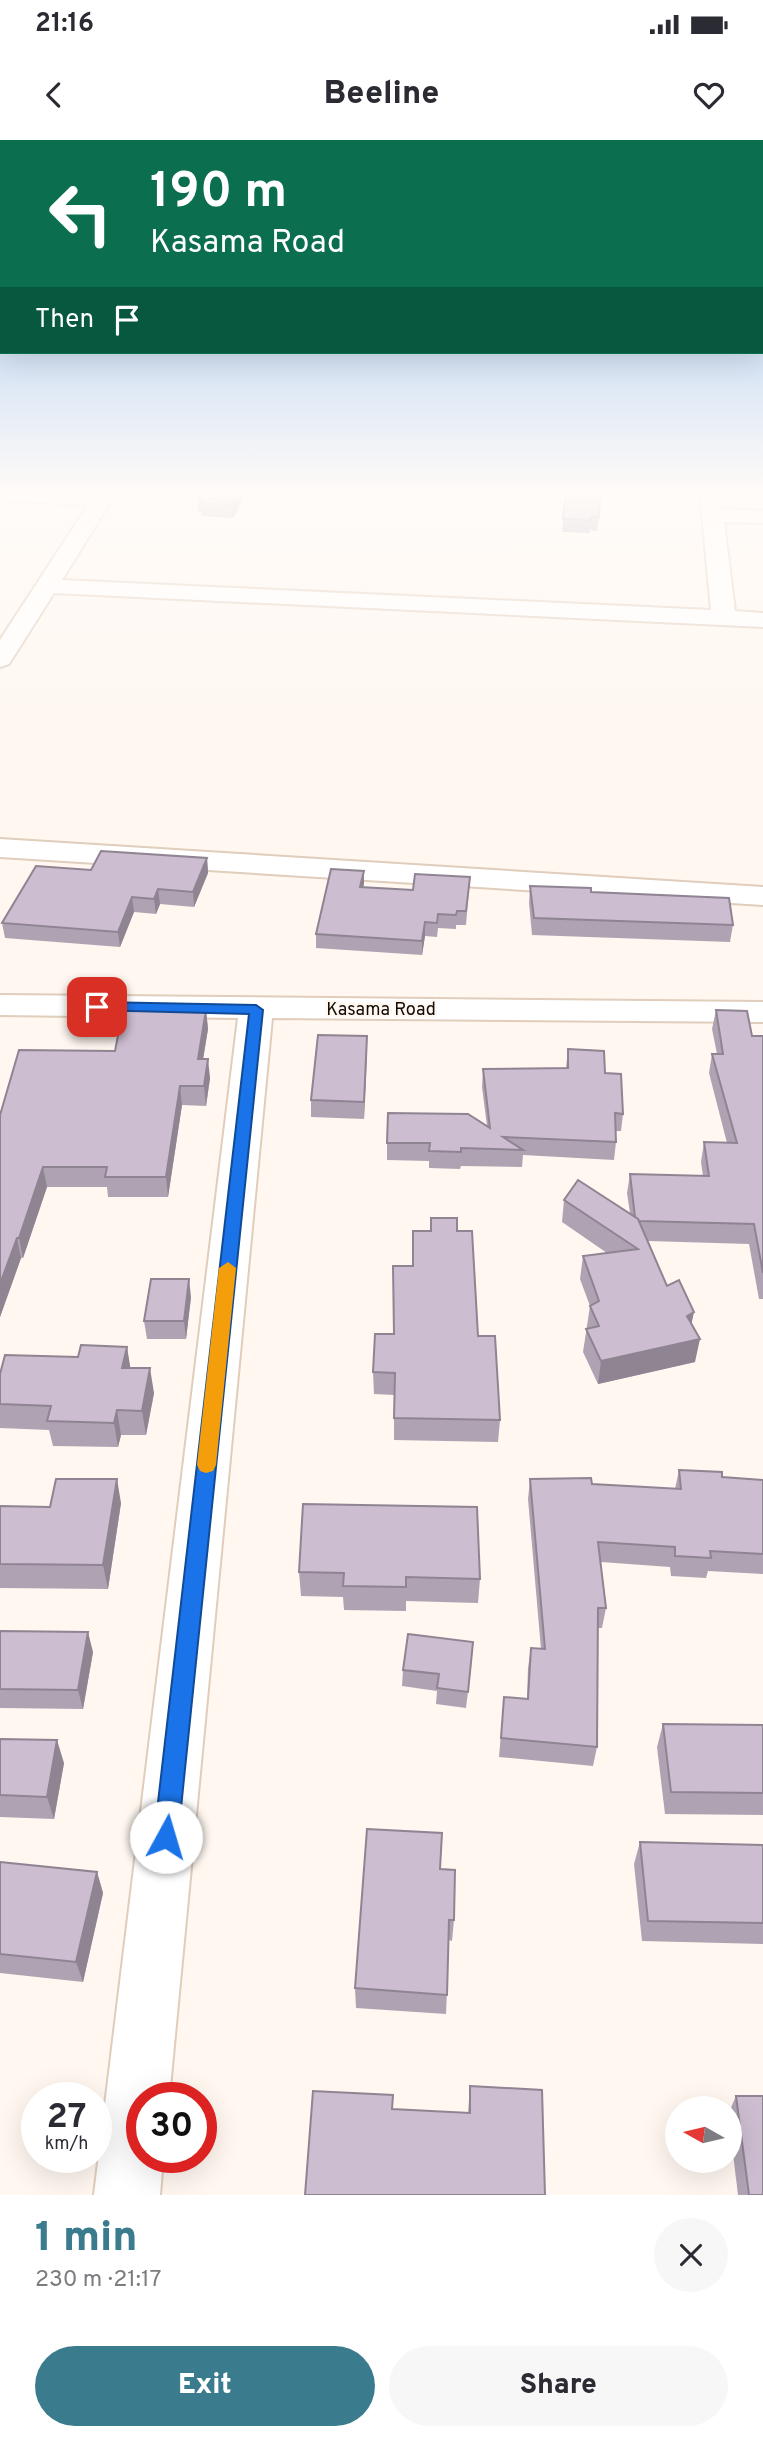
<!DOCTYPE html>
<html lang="en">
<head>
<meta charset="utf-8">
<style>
	:root { --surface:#fff; --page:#f7f7f7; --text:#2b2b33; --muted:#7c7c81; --accent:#3a7c8d }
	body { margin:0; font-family:Overpass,sans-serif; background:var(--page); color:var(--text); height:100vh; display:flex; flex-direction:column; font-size:26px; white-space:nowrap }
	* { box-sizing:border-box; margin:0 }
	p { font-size:23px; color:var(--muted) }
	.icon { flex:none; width:38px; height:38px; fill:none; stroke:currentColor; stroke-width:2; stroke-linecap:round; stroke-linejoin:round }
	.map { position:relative; height:2055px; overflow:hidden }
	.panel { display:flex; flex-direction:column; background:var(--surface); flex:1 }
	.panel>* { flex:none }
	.top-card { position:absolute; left:0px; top:0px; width:763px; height:214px; box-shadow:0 7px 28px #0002; background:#0b6e4f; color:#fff; overflow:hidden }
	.needle { width:46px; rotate:278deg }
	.buttons { position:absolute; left:665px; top:1956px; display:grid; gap:14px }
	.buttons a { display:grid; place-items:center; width:77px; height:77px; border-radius:50%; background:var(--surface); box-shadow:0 7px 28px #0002; font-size:35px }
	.speed { position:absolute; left:21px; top:1942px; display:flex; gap:14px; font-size:35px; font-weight:700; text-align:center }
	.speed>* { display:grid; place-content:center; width:91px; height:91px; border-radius:50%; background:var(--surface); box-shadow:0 7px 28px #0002; line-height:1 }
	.speed small { font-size:18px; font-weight:400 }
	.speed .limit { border:10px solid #d22; background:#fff; color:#111 }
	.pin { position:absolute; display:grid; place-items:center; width:60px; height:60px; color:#fff; margin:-30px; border-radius:14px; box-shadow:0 4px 10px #0006 }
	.me { position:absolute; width:77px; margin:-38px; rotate:6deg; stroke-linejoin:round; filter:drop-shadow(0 0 5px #0008) }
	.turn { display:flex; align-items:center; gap:24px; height:147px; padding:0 35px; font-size:32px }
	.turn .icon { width:91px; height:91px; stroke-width:2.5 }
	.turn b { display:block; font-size:49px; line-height:60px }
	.then { display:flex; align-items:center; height:66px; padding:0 35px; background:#0003; gap:14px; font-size:26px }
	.round { display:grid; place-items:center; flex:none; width:74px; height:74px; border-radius:37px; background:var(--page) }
	.head { display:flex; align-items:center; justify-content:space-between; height:119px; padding:0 35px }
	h1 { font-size:42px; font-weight:800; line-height:52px; color:var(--accent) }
	.cta { display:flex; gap:14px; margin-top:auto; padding:14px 35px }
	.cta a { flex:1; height:80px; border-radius:42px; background:var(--accent); color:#fff; font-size:28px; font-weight:800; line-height:80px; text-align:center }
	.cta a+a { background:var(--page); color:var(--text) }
	.status { display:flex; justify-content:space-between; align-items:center; height:49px; padding:0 35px; background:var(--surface); direction:ltr }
	.status svg { height:19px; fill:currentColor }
	header { display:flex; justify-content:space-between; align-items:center; height:91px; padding:0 35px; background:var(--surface); font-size:32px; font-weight:800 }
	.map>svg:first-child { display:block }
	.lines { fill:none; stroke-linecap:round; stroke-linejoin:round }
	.minor-casing { stroke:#e0cdbc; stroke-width:4 }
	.minor { fill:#fff; fill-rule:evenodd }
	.wall { fill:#afa3b3 }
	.shaded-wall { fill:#8f8492 }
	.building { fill:#ccbdd0; stroke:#8f8492; stroke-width:2 }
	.route { fill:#1a73e8; stroke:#114b97; stroke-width:2 }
	.slow { fill:#f59e0b }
	.labels { text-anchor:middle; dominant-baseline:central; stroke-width:5; stroke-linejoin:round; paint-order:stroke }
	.street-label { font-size:18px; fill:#100a05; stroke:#fff7f0 }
</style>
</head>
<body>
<div class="status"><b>21:16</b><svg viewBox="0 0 49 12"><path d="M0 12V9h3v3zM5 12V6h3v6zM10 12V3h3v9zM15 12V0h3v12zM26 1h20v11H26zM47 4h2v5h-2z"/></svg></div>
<header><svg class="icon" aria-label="back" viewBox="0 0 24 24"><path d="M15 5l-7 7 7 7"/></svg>Beeline<svg class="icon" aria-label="heart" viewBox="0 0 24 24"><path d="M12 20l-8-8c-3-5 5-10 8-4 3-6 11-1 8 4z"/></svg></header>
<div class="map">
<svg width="763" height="2055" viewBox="0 0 763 2055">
	<rect width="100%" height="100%" fill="#fff7f0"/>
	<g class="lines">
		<!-- minor casing -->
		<g class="minor-casing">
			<g id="minor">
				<polygon points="0,353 116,353 62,440 711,470 700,353 720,353 722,369 763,371 763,383 724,382 735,471 763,473 763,487 54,453 9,524 0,527 0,500 88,365 0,360"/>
				<polygon points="0,699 763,747 763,765 0,717"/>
				<polygon points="0,855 763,862 763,882 272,878 169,1958 142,1958 142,2018 163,2018 160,2055 94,2055 238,878 0,875"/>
			</g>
		</g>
		<!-- minor -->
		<use href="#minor" class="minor"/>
	</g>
	<!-- wall -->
	<g class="wall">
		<polygon points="200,353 245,353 233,378 202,376 202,372 198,372 197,358"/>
		<polygon points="566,353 599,377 597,391 590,390 590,393 562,392"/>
		<polygon points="207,718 208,733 194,767 160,764 156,774 134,772 120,807 5,798 2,783 91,730"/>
		<polygon points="364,731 363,747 413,750 470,737 466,785 456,785 456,789 438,788 437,797 425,796 422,815 316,808 316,794"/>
		<polygon points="530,746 591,752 733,785 730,802 532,795 529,763"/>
		<polygon points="206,870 208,889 203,919 210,938 206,966 182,965 168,1057 108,1057 107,1047 47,1047 23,1118 21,1118 0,1177 0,975 115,911"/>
		<polygon points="716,870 752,896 763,896 763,1159 759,1159 749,1104 648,1101 667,1146 691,1184 695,1222 598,1244 583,1212 590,1166 580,1139 583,1116 607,1113 562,1082 564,1060 630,1073 627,1053 630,1034 703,1036 701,1022 704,1002 727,1003 709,933 712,914 717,914 712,889"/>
		<polygon points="367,896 364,979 311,977 311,960"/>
		<polygon points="568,909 605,933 623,974 621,991 616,991 616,1002 614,1020 523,1015 522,1027 461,1026 460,1029 429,1028 429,1021 387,1020 387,1003 487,986 482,947 483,929 566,928"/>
		<polygon points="431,1078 457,1091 478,1196 500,1280 498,1302 394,1300 394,1255 374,1254 373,1232 393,1194 413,1126 413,1091 431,1091"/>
		<polygon points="191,1157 186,1199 147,1199 144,1181"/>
		<polygon points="127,1207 130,1228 154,1253 146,1295 121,1295 118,1307 53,1306 49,1290 0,1288 0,1234"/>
		<polygon points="679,1330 722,1337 763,1340 763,1434 708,1431 706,1438 671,1436 670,1427 601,1422 606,1468 602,1488 598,1488 597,1607 593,1626 499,1617 504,1557 527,1559 528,1528 531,1508 541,1509 528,1359 530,1339 592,1344 675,1349"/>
		<polygon points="121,1363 108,1449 0,1448 0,1366 50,1367"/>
		<polygon points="303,1364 480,1439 478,1463 406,1461 406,1471 344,1470 343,1457 301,1456 299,1432"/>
		<polygon points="0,1491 93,1512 83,1569 0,1568"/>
		<polygon points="472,1519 466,1568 436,1564 437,1551 402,1546 403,1530"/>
		<polygon points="663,1584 763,1585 763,1675 665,1674 657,1607"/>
		<polygon points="0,1599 64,1623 54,1679 0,1677"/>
		<polygon points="640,1702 763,1705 763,1804 642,1801 634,1724"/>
		<polygon points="0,1722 97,1732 103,1753 83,1842 0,1833"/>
		<polygon points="440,1729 454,1780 452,1801 449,1800 446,1874 356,1868 355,1848"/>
		<polygon points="470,1946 545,2055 468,1973"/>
		<polygon points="736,1956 763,2055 738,2055 730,1989 730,1970"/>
	</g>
	<!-- shaded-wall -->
	<g class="shaded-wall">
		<polygon points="238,353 245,353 233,378 232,365"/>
		<polygon points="207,718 208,733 194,767 193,752"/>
		<polygon points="364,731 364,744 360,760 360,747"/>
		<polygon points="158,749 160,764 156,774 154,759"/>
		<polygon points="132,757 134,772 120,807 118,792"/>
		<polygon points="425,782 425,796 422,815 422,801"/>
		<polygon points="206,870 208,889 200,938 198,919"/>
		<polygon points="367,896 367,913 364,979 364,962"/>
		<polygon points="208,919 210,938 206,966 204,946"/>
		<polygon points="180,946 182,965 168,1057 166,1037"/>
		<polygon points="43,1027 47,1047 23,1118 19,1098"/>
		<polygon points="17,1098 21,1118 0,1177 0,1144"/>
		<polygon points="189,1139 191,1157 186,1199 184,1181"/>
		<polygon points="694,1172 689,1195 687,1176"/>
		<polygon points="700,1199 695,1222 598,1244 601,1221"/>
		<polygon points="127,1207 131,1232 122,1228"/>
		<polygon points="150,1228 154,1253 146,1295 142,1271"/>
		<polygon points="117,1270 121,1295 118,1307 114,1283"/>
		<polygon points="117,1339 121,1363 108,1449 103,1425"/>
		<polygon points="88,1492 93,1512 83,1569 78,1550"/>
		<polygon points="57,1600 64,1623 54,1679 47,1657"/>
		<polygon points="97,1732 103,1753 83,1842 76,1822"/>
	</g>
	<!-- building -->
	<g class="building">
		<polygon points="200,353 238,353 232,365 201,363 203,359 197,358"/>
		<polygon points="566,353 600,353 599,377 591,377 591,380 563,379"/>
		<polygon points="101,711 207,718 193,752 158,749 154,759 132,757 118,792 2,783 36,726 91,730"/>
		<polygon points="331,729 364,731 360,747 413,750 415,734 470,737 466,771 457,771 456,775 438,774 437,783 425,782 422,801 316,794"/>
		<polygon points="530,746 591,748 591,752 729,758 733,785 534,778"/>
		<polygon points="123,869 206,870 198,919 208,919 204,946 180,946 166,1037 105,1037 107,1027 43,1027 19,1098 17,1098 0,1144 0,975 19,910 115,911"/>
		<polygon points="716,870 747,871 752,896 763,896 763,1133 754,1084 639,1081 635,1077 630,1034 709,1036 704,1002 737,1003 712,914 723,914"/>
		<polygon points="318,895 367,896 364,962 311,960"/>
		<polygon points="568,909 604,911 605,933 621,934 623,974 615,973 616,1002 503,997 523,1010 461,1008 461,1012 429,1011 430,1003 387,1003 388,973 468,974 490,988 483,929 568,928"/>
		<polygon points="578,1040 638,1079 667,1146 679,1140 694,1172 687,1176 700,1199 601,1221 586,1189 599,1186 590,1166 599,1161 583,1116 638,1109 564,1060"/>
		<polygon points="431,1078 457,1078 457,1091 472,1091 478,1196 495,1196 500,1280 394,1278 395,1233 373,1232 375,1194 394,1194 393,1126 413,1126 413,1091 431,1091"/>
		<polygon points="151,1139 189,1139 184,1181 144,1181"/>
		<polygon points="81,1205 127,1207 122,1228 150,1228 142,1271 117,1270 114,1283 47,1281 51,1266 0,1264 0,1234 5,1215 78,1217"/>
		<polygon points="679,1330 722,1332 722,1337 763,1340 763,1414 710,1411 711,1418 675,1416 675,1407 598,1402 606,1468 598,1468 597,1607 501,1598 504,1557 528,1559 531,1508 545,1509 530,1339 591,1338 592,1344 681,1349"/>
		<polygon points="56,1339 117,1339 103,1425 0,1424 0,1366 50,1367"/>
		<polygon points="303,1364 477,1367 480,1439 406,1437 406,1447 343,1446 344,1433 299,1432"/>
		<polygon points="0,1491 88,1492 78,1550 0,1549"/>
		<polygon points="408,1494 473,1502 468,1552 437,1548 439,1534 403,1530"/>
		<polygon points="663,1584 763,1585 763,1653 671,1652"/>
		<polygon points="0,1599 57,1600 47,1657 0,1655"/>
		<polygon points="367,1689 442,1693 440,1729 455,1730 454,1780 449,1780 447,1855 355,1848"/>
		<polygon points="640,1702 763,1705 763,1783 648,1781"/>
		<polygon points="0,1722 97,1732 76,1822 0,1814"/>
		<polygon points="470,1946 542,1950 545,2055 305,2055 313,1951 393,1955 392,1969 470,1973"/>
		<polygon points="736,1956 763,1956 763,2055 749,2055"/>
	</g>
	<!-- sky -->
	<linearGradient id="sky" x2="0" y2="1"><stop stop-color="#93bff0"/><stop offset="0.55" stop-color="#fffbf8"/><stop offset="1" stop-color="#fffbf8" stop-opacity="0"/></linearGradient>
	<rect width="763" height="641" fill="url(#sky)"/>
	<!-- route -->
	<polygon class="route" points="97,862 256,865 263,870 178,1697 174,1705 166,1708 158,1705 154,1697 249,874 92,870 92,864"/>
	<!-- slow -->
	<polygon class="slow" points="228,1122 236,1128 216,1325 213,1331 206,1333 200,1331 197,1325 219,1128"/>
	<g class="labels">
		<!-- street labels -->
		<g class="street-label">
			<text x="381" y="870">Kasama Road</text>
		</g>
	</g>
</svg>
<div class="buttons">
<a><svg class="needle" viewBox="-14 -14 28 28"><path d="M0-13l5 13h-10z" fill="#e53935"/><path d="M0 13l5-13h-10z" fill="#7c7c81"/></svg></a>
</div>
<div class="speed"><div>27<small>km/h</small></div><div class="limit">30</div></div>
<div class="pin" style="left:97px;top:867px;background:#d93025"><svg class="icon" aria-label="arrive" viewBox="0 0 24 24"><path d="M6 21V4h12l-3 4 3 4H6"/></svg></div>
<svg class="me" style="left:166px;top:1697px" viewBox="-20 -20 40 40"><circle r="19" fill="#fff"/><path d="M0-13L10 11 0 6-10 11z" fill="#1a73e8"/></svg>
<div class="top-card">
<div class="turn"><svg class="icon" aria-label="left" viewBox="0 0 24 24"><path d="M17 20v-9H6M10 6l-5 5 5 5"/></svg><div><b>190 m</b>Kasama Road</div></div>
<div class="then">Then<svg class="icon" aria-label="arrive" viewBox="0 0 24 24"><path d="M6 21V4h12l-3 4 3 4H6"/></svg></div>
</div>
</div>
<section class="panel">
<div class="head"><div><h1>1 min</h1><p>230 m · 21:17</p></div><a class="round"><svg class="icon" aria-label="close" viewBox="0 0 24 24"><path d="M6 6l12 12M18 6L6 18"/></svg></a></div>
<div class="cta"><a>Exit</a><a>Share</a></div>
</section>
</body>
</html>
